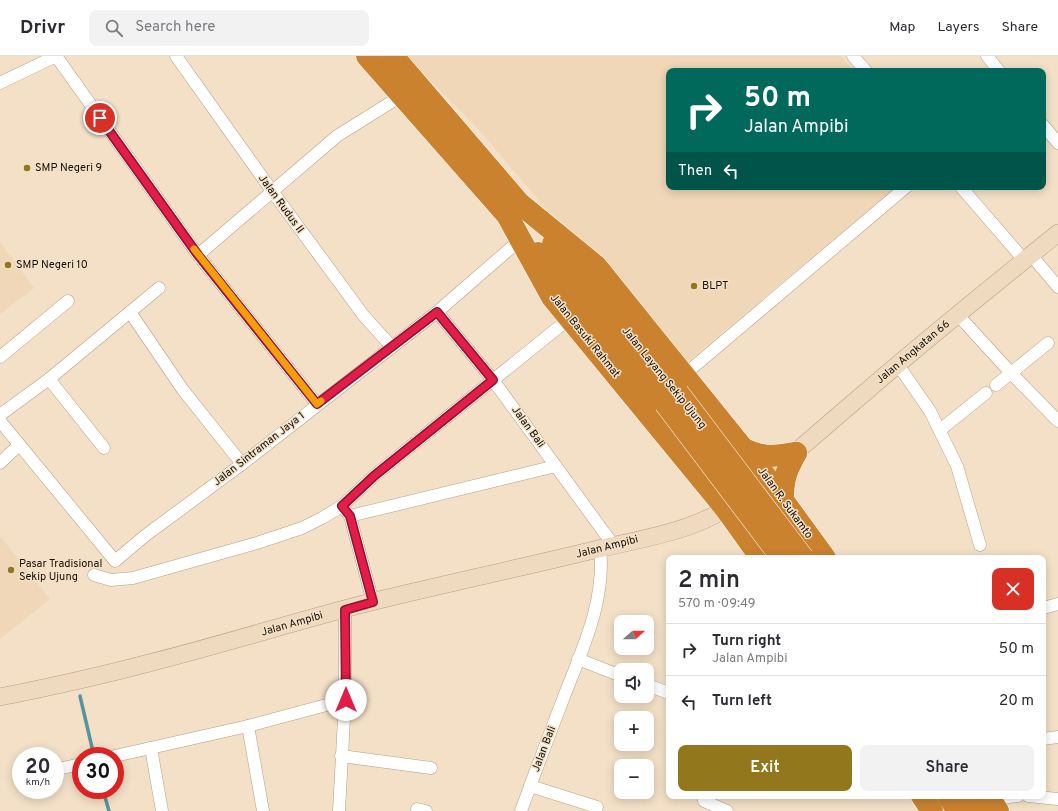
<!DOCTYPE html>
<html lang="en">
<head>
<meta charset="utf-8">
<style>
	:root { --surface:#fff; --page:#f2f2f3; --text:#2b2b33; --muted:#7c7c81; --line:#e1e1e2; --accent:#93771d }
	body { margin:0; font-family:Overpass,sans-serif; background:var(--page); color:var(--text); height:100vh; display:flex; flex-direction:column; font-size:15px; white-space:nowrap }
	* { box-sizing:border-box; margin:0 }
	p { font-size:13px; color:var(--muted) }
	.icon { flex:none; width:22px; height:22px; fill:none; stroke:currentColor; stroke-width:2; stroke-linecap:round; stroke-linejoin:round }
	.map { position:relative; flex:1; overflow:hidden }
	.side { position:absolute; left:666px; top:499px; width:380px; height:244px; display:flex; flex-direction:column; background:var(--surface); border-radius:8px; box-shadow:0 2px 10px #0003 }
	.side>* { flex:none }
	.top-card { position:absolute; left:666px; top:12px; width:380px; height:122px; border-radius:8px; box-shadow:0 2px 10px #0003; background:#00695c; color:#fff; overflow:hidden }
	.needle { width:26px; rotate:69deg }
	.controls { position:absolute; left:614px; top:559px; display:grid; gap:8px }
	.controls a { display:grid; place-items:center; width:40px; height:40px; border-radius:8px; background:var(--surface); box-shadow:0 2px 10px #0003; font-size:20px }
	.speed { position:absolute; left:12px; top:691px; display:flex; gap:8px; font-size:20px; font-weight:700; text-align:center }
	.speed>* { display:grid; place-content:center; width:52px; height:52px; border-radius:50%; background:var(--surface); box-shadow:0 2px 10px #0003; line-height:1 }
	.speed small { font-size:10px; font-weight:400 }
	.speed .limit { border:6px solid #d22; background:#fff; color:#111 }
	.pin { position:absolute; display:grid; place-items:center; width:34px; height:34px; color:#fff; margin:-17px; border:2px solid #fff; border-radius:50%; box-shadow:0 1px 4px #0007 }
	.me { position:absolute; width:44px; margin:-22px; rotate:0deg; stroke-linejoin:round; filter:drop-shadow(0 0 3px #0008) }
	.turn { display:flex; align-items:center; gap:14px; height:84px; padding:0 12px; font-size:18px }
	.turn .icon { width:52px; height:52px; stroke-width:2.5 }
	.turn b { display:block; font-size:28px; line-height:34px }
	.then { display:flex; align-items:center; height:38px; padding:0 12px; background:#0003; gap:8px; font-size:15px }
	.round { display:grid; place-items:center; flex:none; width:42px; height:42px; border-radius:8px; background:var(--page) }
	.summary { display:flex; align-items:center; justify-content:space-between; height:68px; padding:0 12px }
	h1 { font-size:24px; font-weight:600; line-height:30px }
	.button { display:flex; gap:8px; margin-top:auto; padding:8px 12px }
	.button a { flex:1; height:46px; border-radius:8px; background:var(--accent); color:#fff; font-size:16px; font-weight:600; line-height:46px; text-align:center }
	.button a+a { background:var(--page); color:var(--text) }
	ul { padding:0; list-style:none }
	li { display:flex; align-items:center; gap:12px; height:52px; padding:0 12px; border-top:1px solid var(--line) }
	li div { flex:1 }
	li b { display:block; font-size:15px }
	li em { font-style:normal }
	header { display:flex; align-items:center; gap:24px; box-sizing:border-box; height:56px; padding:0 20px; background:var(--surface); border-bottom:1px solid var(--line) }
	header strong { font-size:19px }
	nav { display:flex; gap:22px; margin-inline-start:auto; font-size:14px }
	.search { width:280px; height:36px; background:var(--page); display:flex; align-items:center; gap:10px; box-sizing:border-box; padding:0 14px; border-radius:8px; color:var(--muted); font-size:15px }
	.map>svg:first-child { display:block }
	.built { fill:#efd7b7 }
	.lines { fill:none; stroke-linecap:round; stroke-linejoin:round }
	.stream { stroke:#5694a0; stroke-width:3.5 }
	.street-casing { stroke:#b2a088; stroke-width:13 }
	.secondary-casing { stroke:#b2a088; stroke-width:18 }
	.highway-casing { stroke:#fff; stroke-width:23 }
	.street { stroke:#fff; stroke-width:12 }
	.secondary { stroke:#efdac0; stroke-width:17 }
	.highway { stroke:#cb822e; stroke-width:22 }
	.highway-bridge-casing { stroke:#fff; stroke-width:23; stroke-linecap:butt }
	.highway-bridge { stroke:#cb822e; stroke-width:22 }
	.route-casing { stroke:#92132f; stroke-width:10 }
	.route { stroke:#e11d48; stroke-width:7 }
	.slow { stroke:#f59e0b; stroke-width:7 }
	.poi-dot { fill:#93771d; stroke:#f3e0c7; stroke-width:1.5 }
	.labels { text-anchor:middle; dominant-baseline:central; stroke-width:3; stroke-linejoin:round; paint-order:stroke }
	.poi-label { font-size:11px; fill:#140e06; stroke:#f3e0c7; text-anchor:start }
	.street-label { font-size:11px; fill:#140e06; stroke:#f3e0c7 }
</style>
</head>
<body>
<header>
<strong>Drivr</strong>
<div class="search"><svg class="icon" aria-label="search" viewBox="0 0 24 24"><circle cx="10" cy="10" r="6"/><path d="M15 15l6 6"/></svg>Search here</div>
<nav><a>Map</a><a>Layers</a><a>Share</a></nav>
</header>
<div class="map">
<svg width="1058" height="755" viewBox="0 0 1058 755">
	<rect width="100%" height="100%" fill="#f3e0c7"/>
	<!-- built -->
	<g class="built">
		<polygon points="406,0 841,0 854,15 669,15 669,131 896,131 680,312 480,75"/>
		<polygon points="0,186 34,232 0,258"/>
		<polygon points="0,480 50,543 0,583"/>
	</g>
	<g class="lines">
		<!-- stream -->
		<g class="stream">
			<polyline points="80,640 94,700"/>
			<polyline points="103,734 109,755"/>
		</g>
		<!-- street casing -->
		<g class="street-casing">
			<g id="street">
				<polyline points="56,0 198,199 317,348"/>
				<polyline points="176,0 272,135 364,260 392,291"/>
				<polyline points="853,0 866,15"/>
				<polyline points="987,0 999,15"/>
				<polyline points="0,27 56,0"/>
				<polyline points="1043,69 1058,87"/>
				<polyline points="961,131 1024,204"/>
				<polyline points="198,199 337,80 401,40"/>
				<polyline points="1031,199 1058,231"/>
				<polyline points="130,256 183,334 242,408"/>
				<polyline points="437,256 493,324 614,490"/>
				<polyline points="957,258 1011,317 1048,287"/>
				<polyline points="0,301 68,245"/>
				<polyline points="898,309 930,355 957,410 980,489"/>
				<polyline points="684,319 906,131"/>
				<polyline points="49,323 104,392"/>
				<polyline points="996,329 1011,317 1058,365"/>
				<polyline points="0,359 49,323 159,232"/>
				<polyline points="0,365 115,505 146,479 242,408 437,256 520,184"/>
				<polyline points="940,374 986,337"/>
				<polyline points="0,407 19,389"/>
				<polyline points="346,455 350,460 373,546"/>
				<polyline points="350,460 556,410"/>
				<polyline points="94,519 111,524 133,522 257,487 302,472 322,462 342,450 374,420 570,262"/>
				<polyline points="1043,552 1058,548"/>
				<polyline points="578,603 621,620"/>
				<polyline points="647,629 669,637"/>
				<polyline points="248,670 263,755"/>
				<polyline points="1043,683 1058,681"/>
				<polyline points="151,692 162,755"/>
				<polyline points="115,700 248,670 345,644"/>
				<polyline points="341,700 431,712"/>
				<polyline points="58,713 81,708"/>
				<polyline points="530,730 597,751"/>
				<polyline points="1028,740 1058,743"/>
				<polyline points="990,743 1018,740"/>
				<polyline points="704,745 727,755"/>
				<polyline points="417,753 426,755"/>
				<polyline points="339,755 345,644 345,554"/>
				<path d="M521 755C535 716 550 677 565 638 583 592 606 543 600 492"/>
			</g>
		</g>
		<!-- secondary casing -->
		<g class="secondary-casing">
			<g id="secondary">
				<path d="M757 428C795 398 831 365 868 334 930 280 994 229 1058 177"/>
				<path d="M0 641C50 631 100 620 149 607 225 588 299 564 375 545 449 527 524 511 598 493 641 483 700 474 735 446"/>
			</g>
		</g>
		<!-- highway casing -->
		<g class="highway-casing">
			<g id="highway">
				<polyline points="367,0 507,159 552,241 726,453 761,502"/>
				<polyline points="393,0 519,147 596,210 766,421 825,502"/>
				<polyline points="553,188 678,337"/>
				<polyline points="538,197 665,347"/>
				<path d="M744 393C766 403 773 400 796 397"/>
				<path d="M783 444C783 422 786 416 796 397"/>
				<polyline points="922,740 932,755"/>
				<polyline points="948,740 958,755"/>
				<polyline points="968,740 977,755"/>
				<polyline points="988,740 998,755"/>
			</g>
		</g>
		<!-- street -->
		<use href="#street" class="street"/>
		<!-- secondary -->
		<use href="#secondary" class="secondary"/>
		<!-- highway -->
		<use href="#highway" class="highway"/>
		<!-- highway-bridge casing -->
		<g class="highway-bridge-casing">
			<g id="highway-bridge">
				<polyline points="678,337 803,502"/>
				<polyline points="665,347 782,502"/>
			</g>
		</g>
		<!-- highway-bridge -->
		<use href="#highway-bridge" class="highway-bridge"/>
	</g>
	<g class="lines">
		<!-- route casing -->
		<g class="route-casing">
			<polyline id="route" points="100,62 198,199 317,348 437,256 493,324 374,420 342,450 350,460 373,546 345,554 346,644"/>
		</g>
		<!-- route -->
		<use href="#route" class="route"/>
		<!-- slow -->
		<polyline class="slow" points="194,193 317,348 321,345"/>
	</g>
	<!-- markers -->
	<g class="poi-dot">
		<circle cx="27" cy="112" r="4"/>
		<circle cx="8" cy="209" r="4"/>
		<circle cx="694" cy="230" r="4"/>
		<circle cx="11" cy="514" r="4"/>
	</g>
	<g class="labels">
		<!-- poi labels -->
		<g class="poi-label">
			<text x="35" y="112">SMP Negeri 9</text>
			<text x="16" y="209">SMP Negeri 10</text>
			<text x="702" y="230">BLPT</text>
			<text x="19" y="508">Pasar Tradisional<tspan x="19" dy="13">Sekip Ujung</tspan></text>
		</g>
		<!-- street labels -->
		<g class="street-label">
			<text transform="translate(281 148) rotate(54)">Jalan Rudus II</text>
			<text transform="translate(585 280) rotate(51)">Jalan Basuki Rahmat</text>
			<text transform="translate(913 296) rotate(-40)">Jalan Angkatan 66</text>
			<text transform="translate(664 322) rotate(51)">Jalan Layang Sekip Ujung</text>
			<text transform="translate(528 371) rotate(54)">Jalan Bali</text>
			<text transform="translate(259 393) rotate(-38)">Jalan Sintraman Jaya 1</text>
			<text transform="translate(785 447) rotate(54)">Jalan R. Sukamto</text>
			<text transform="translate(607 491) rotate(-14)">Jalan Ampibi</text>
			<text transform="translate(292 568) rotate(-16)">Jalan Ampibi</text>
			<text transform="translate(544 693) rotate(-69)">Jalan Bali</text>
		</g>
	</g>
</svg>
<div class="controls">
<a><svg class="needle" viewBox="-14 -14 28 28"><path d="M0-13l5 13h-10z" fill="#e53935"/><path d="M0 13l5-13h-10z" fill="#7c7c81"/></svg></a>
<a><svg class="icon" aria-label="sound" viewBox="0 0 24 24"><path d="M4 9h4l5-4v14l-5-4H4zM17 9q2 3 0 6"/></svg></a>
<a>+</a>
<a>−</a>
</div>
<div class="speed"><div>20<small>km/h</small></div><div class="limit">30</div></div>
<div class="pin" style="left:100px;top:62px;background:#d93025"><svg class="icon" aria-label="arrive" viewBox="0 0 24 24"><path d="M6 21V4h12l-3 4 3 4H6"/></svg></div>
<svg class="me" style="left:346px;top:644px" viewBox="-20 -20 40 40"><circle r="19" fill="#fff"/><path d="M0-13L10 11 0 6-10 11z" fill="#e11d48"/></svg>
<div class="top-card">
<div class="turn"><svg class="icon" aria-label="right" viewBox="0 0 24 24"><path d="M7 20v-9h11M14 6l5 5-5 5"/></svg><div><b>50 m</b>Jalan Ampibi</div></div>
<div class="then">Then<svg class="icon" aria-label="left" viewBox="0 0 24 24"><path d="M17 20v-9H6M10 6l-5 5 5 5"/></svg></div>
</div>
<section class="side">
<div class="summary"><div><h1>2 min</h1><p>570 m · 09:49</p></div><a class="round" style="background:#d93025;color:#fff"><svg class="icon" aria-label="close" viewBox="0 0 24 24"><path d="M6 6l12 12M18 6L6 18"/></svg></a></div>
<ul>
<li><svg class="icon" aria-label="right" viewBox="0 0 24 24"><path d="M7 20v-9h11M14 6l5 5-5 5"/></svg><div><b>Turn right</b><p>Jalan Ampibi</p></div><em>50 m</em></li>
<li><svg class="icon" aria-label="left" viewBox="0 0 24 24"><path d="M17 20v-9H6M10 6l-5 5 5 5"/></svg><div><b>Turn left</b></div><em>20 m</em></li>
</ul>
<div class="button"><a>Exit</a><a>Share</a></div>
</section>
</div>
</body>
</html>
